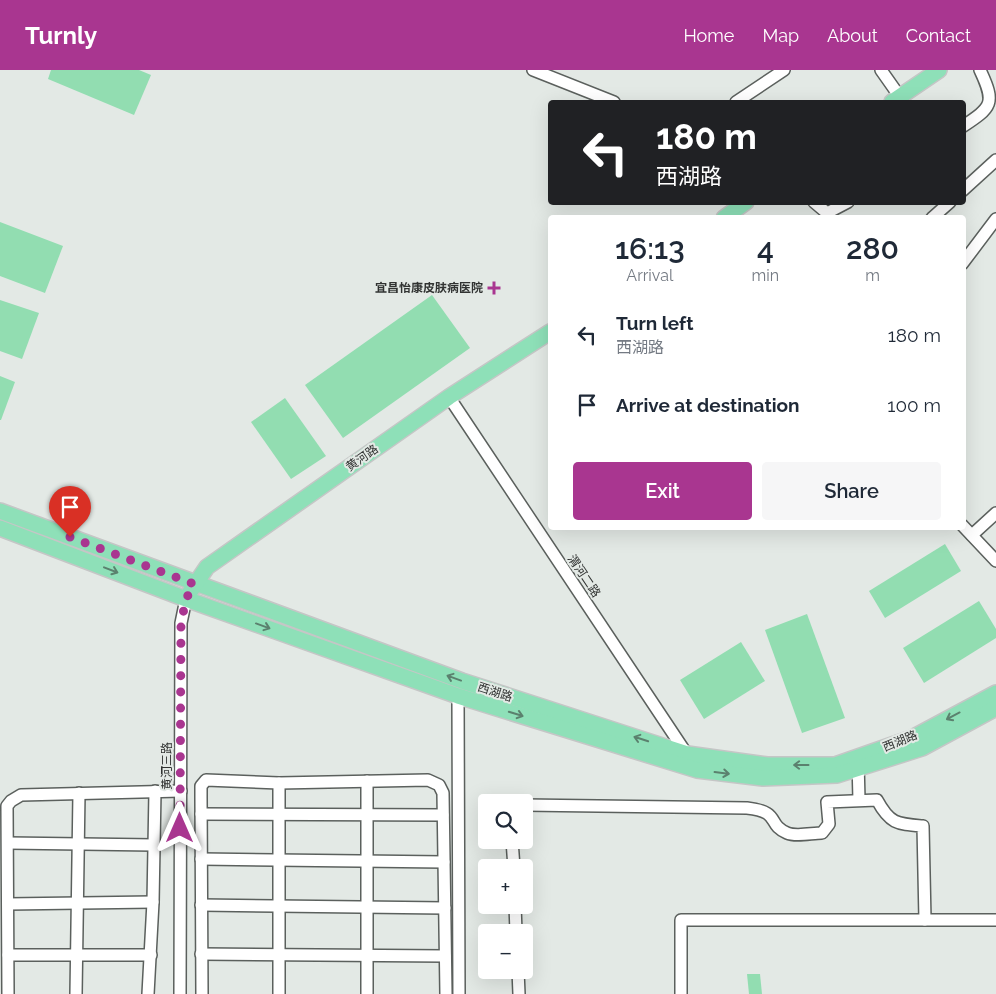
<!DOCTYPE html>
<html lang="en">
<head>
<meta charset="utf-8">
<style>
	:root { --surface:#fff; --page:#f6f6f7; --text:#1f2937; --muted:#747a83; --accent:#a93690 }
	body { margin:0; font-family:Raleway,"Noto Sans SC",sans-serif; background:var(--page); color:var(--text); height:100vh; display:flex; flex-direction:column; font-size:19px; white-space:nowrap }
	* { box-sizing:border-box; margin:0 }
	p { font-size:16px; color:var(--muted) }
	.icon { flex:none; width:28px; height:28px; fill:none; stroke:currentColor; stroke-width:2; stroke-linecap:round; stroke-linejoin:round }
	.map { position:relative; flex:1; overflow:hidden }
	.sheet { position:absolute; left:548px; top:145px; width:418px; height:315px; display:flex; flex-direction:column; background:var(--surface); border-radius:5px; box-shadow:0 5px 20px #0002 }
	.sheet>* { flex:none }
	.guide { position:absolute; left:548px; top:30px; width:418px; height:105px; border-radius:5px; box-shadow:0 5px 20px #0002; background:#202124; color:#fff; overflow:hidden }
	.controls { position:absolute; left:478px; top:724px; display:grid; gap:10px }
	.controls a { display:grid; place-items:center; width:55px; height:55px; border-radius:5px; background:var(--surface); box-shadow:0 5px 20px #0002; font-size:25px }
	.pin { position:absolute; display:grid; place-items:center; width:42px; height:42px; color:#fff; margin:-51px -21px; border-radius:50% 50% 50% 0; rotate:-45deg; box-shadow:0 0 5px #0007 }
	.pin .icon { rotate:45deg }
	.me { position:absolute; width:55px; margin:-28px; rotate:0deg; stroke-linejoin:round; filter:drop-shadow(0 0 4px #0008) }
	.turn { display:flex; align-items:center; gap:18px; height:105px; padding:0 25px; font-size:22px }
	.turn .icon { width:65px; height:65px; stroke-width:2.5 }
	.turn b { display:block; font-size:35px; line-height:42px }
	.eta { display:flex; justify-content:space-evenly; align-items:center; height:85px; text-align:center }
	.eta b { font-size:30px; font-weight:600; line-height:35px }
	.primary-button { display:flex; gap:10px; margin-top:auto; padding:10px 25px }
	.primary-button a { flex:1; height:58px; border-radius:5px; background:var(--accent); color:#fff; font-size:20px; font-weight:600; line-height:58px; text-align:center }
	.primary-button a+a { background:var(--page); color:var(--text) }
	ul { padding:0; list-style:none }
	li { display:flex; align-items:center; gap:15px; height:70px; padding:0 25px }
	li div { flex:1 }
	li b { display:block; font-size:19px }
	li em { font-style:normal }
	header { display:flex; align-items:center; gap:30px; box-sizing:border-box; height:70px; padding:0 25px; background:var(--accent); color:#fff }
	header strong { font-size:24px }
	nav { display:flex; gap:28px; margin-inline-start:auto; font-size:18px }
	.map>svg:first-child { display:block }
	.building { fill:#92ddb1 }
	.lines { fill:none; stroke-linecap:round; stroke-linejoin:round }
	.minor-casing { stroke:#5b605d; stroke-width:14 }
	.major-casing { stroke:#c5c6c6; stroke-width:18 }
	.minor { stroke:#fff; stroke-width:11 }
	.major { stroke:#8ee0b8; stroke-width:15 }
	.oneway { stroke:#5b816e }
	.route { stroke:#a93690; stroke-width:9; stroke-dasharray:0 16.2 }
	.poi-dot { fill:#a93690; stroke:#e3e9e5; stroke-width:2 }
	.labels { text-anchor:middle; dominant-baseline:central; stroke-width:4; stroke-linejoin:round; paint-order:stroke }
	.poi-label { font-size:12px; font-weight:bold; fill:#313332; stroke:#e3e9e5; text-anchor:end }
	.street-label { font-size:12px; fill:#313332; stroke:#e3e9e5 }
</style>
</head>
<body>
<header>
<strong>Turnly</strong>
<nav><a>Home</a><a>Map</a><a>About</a><a>Contact</a></nav>
</header>
<div class="map">
<svg width="996" height="924" viewBox="0 0 996 924">
	<rect width="100%" height="100%" fill="#e3e9e5"/>
	<!-- building -->
	<g class="building">
		<polygon points="51,0 139,0 151,5 134,45 48,9"/>
		<polygon points="0,152 63,176 45,223 0,206"/>
		<polygon points="432,225 470,278 343,368 305,315"/>
		<polygon points="0,230 39,243 22,289 0,281"/>
		<polygon points="0,306 15,312 1,350 0,350"/>
		<polygon points="285,328 326,386 291,409 251,352"/>
		<polygon points="945,474 961,501 885,548 869,521"/>
		<polygon points="979,531 996,559 996,568 924,613 903,578"/>
		<polygon points="807,544 845,648 802,663 765,560"/>
		<polygon points="741,572 765,611 704,649 680,610"/>
		<polygon points="747,904 760,904 762,924 749,924"/>
	</g>
	<g class="lines">
		<!-- minor casing -->
		<g class="minor-casing">
			<g id="minor">
				<polyline points="533,0 614,32"/>
				<polyline points="881,0 900,27"/>
				<polyline points="736,32 784,0"/>
				<path d="M962 57C992 37 996 34 980 0"/>
				<polyline points="962,121 996,90"/>
				<polyline points="814,132 827,143 848,132"/>
				<polyline points="932,148 950,132"/>
				<polyline points="962,194 996,149"/>
				<polyline points="449,327 688,686"/>
				<polyline points="962,455 996,491"/>
				<polyline points="972,465 996,443"/>
				<polyline points="458,626 459,924"/>
				<polyline points="858,691 859,730"/>
				<path d="M524 735 747 738C782 742 766 754 787 763 796 767 812 763 822 763L829 754 827 732 877 730C890 754 897 754 923 756L925 850"/>
				<polyline points="201,744 443,745"/>
				<polyline points="512,770 514,798"/>
				<polyline points="8,773 154,775"/>
				<polyline points="201,789 444,792"/>
				<polyline points="8,834 153,832"/>
				<polyline points="201,835 445,838"/>
				<polyline points="515,835 516,862"/>
				<polyline points="201,884 445,886"/>
				<polyline points="8,885 151,885"/>
				<polyline points="518,900 519,924"/>
				<polyline points="8,924 7,736 11,731 21,725 181,721"/>
				<polyline points="76,924 79,723"/>
				<polyline points="148,924 153,832 155,721"/>
				<polyline points="180,924 181,553 186,529"/>
				<polyline points="202,924 201,728 201,716 206,710 279,713 428,710 439,715 443,723 446,924"/>
				<polyline points="279,924 279,713"/>
				<polyline points="367,924 367,711"/>
				<polyline points="681,924 681,850 996,850"/>
			</g>
		</g>
		<!-- major casing -->
		<g class="major-casing">
			<g id="major">
				<polyline points="892,32 939,0"/>
				<polyline points="724,148 746,132"/>
				<polyline points="0,441 462,611 687,684 767,695 835,695 912,668 996,623"/>
				<polyline points="0,458 186,529 458,626 697,700 763,708 837,705 922,678 996,638"/>
				<polyline points="190,522 207,497 449,327 550,262"/>
			</g>
		</g>
		<!-- minor -->
		<use href="#minor" class="minor"/>
		<!-- major -->
		<use href="#major" class="major"/>
	</g>
	<!-- one-way arrows -->
	<defs><path id="oneway-shaft" d="M-6 0H5M1.5-3L5.5 0L1.5 3" fill="none" stroke-width="1.6" stroke-linecap="round" stroke-linejoin="round" transform="scale(1.25)"/></defs>
	<g class="oneway">
		<use href="#oneway-shaft" transform="translate(111 500) rotate(21)"/>
		<use href="#oneway-shaft" transform="translate(263 556) rotate(20)"/>
		<use href="#oneway-shaft" transform="translate(454 608) rotate(-160)"/>
		<use href="#oneway-shaft" transform="translate(516 644) rotate(17)"/>
		<use href="#oneway-shaft" transform="translate(953 646) rotate(152)"/>
		<use href="#oneway-shaft" transform="translate(641 669) rotate(-162)"/>
		<use href="#oneway-shaft" transform="translate(801 695) rotate(180)"/>
		<use href="#oneway-shaft" transform="translate(722 703) rotate(7)"/>
	</g>
	<g class="lines">
		<!-- route -->
		<polyline class="route" points="70,467 194,514 186,529 181,553 180,758"/>
	</g>
	<!-- markers -->
	<path class="poi-dot" d="M491.5 210.5h5v5h5v5h-5v5h-5v-5h-5v-5h5z"/>
	<g class="labels">
		<!-- poi labels -->
		<g class="poi-label">
			<text x="483" y="218">宜昌怡康皮肤病医院</text>
		</g>
		<!-- street labels -->
		<g class="street-label">
			<text transform="translate(362 388) rotate(-35)">黄河路</text>
			<text transform="translate(584 506) rotate(56)">渭河二路</text>
			<text transform="translate(495 622) rotate(18)">西湖路</text>
			<text transform="translate(900 671) rotate(-22)">西湖路</text>
			<text transform="translate(167 696) rotate(-90)">黄河三路</text>
		</g>
	</g>
</svg>
<div class="controls">
<a><svg class="icon" aria-label="search" viewBox="0 0 24 24"><circle cx="10" cy="10" r="6"/><path d="M15 15l6 6"/></svg></a>
<a>+</a>
<a>−</a>
</div>
<div class="pin" style="left:70px;top:467px;background:#d93025"><svg class="icon" aria-label="arrive" viewBox="0 0 24 24"><path d="M6 21V4h12l-3 4 3 4H6"/></svg></div>
<svg class="me" style="left:180px;top:758px" viewBox="-20 -20 40 40"><path d="M0-17L14 15 0 8-14 15z" fill="#a93690" stroke="#fff" stroke-width="4"/></svg>
<div class="guide">
<div class="turn"><svg class="icon" aria-label="left" viewBox="0 0 24 24"><path d="M17 20v-9H6M10 6l-5 5 5 5"/></svg><div><b>180 m</b>西湖路</div></div>
</div>
<section class="sheet">
<div class="eta">
<div><b>16:13</b><p>Arrival</p></div>
<div><b>4</b><p>min</p></div>
<div><b>280</b><p>m</p></div>
</div>
<ul>
<li><svg class="icon" aria-label="left" viewBox="0 0 24 24"><path d="M17 20v-9H6M10 6l-5 5 5 5"/></svg><div><b>Turn left</b><p>西湖路</p></div><em>180 m</em></li>
<li><svg class="icon" aria-label="arrive" viewBox="0 0 24 24"><path d="M6 21V4h12l-3 4 3 4H6"/></svg><div><b>Arrive at destination</b></div><em>100 m</em></li>
</ul>
<div class="primary-button"><a>Exit</a><a>Share</a></div>
</section>
</div>
</body>
</html>
